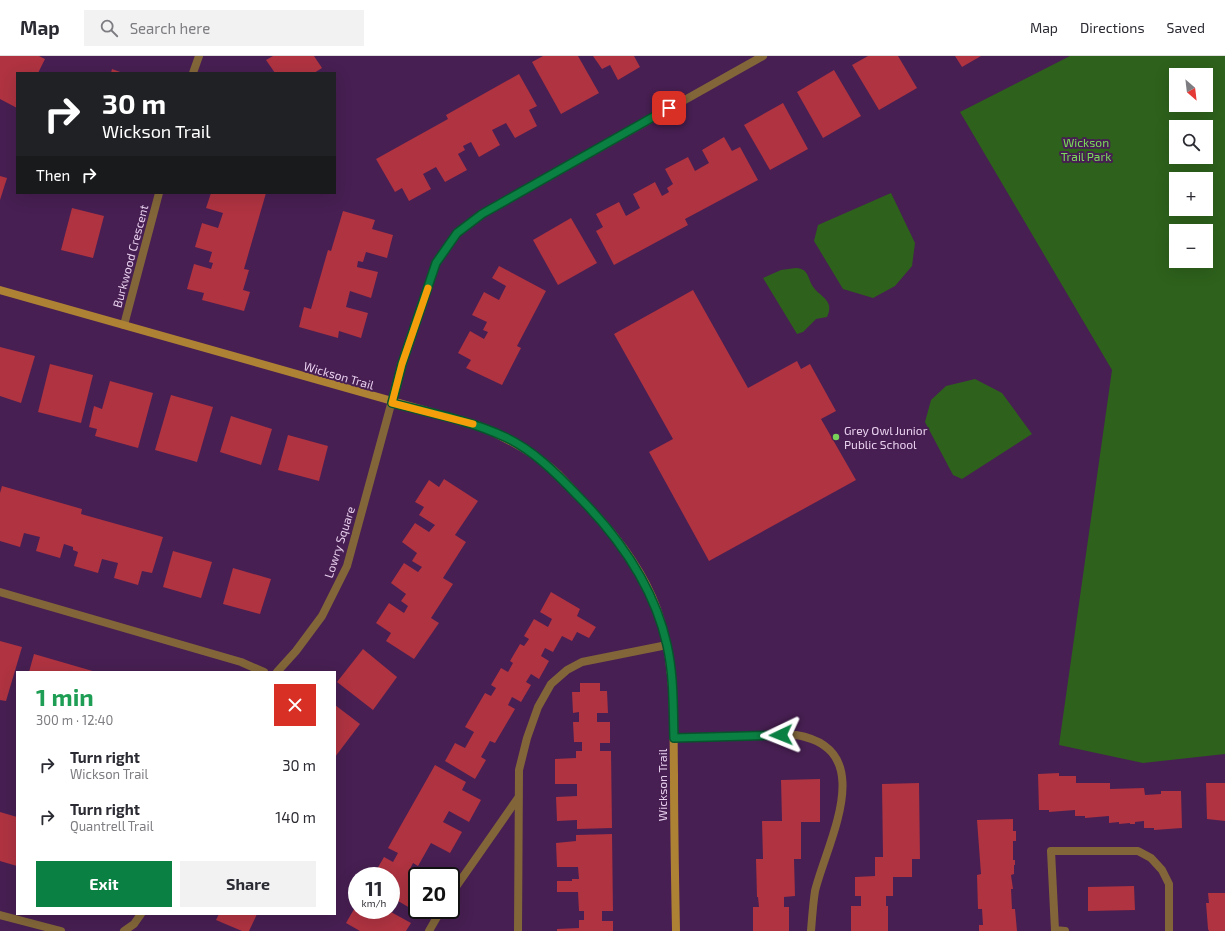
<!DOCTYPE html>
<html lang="en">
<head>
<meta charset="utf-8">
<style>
	:root { --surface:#fff; --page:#f2f2f3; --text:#2b2b33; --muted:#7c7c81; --line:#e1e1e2; --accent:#0b8043 }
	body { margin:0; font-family:"Exo 2",sans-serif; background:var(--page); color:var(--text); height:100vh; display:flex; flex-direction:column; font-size:15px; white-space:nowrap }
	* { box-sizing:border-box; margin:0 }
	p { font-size:13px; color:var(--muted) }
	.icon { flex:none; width:22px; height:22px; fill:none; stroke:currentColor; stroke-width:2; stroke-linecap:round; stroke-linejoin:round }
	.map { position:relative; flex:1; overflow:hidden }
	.panel { position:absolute; left:16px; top:615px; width:320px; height:244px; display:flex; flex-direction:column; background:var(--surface); border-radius:0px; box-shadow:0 4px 16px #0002 }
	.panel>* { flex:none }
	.hud { position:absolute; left:16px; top:16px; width:320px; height:122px; border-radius:0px; box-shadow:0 4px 16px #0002; background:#202124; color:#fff; overflow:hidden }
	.needle { width:26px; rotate:152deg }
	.fabs { position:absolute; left:1169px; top:12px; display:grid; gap:8px }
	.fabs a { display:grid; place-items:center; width:44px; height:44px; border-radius:0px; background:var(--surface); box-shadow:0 4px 16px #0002; font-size:20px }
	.speed { position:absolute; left:348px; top:811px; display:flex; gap:8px; font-size:20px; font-weight:700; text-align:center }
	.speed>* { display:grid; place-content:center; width:52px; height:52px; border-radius:50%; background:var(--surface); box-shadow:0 4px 16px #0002; line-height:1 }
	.speed small { font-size:10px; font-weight:400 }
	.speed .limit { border:2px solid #111; border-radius:6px; background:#fff; color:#111 }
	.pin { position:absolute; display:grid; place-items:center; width:34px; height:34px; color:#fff; margin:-17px; border-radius:8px; box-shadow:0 2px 6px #0006 }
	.me { position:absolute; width:44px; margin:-22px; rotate:268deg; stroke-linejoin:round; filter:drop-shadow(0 0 3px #0008) }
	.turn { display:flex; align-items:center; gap:14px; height:84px; padding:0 20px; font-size:18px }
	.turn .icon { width:52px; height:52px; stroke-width:2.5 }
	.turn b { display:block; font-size:28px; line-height:34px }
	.then { display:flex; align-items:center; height:38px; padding:0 20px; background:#0003; gap:8px; font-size:15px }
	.round { display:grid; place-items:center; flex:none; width:42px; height:42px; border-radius:0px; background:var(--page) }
	.head { display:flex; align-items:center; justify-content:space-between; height:68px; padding:0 20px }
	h1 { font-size:24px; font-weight:700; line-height:30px; color:#1e9e55 }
	.primary-button { display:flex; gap:8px; margin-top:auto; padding:8px 20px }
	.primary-button a { flex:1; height:46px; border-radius:0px; background:var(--accent); color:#fff; font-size:16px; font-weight:700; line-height:46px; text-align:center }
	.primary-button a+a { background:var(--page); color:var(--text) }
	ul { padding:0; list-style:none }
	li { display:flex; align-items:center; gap:12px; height:52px; padding:0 20px }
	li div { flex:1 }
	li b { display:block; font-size:15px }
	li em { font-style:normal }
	header { display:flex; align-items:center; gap:24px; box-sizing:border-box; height:56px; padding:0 20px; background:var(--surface); border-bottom:1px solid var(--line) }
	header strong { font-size:19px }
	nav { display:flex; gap:22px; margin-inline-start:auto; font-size:14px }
	.search { width:280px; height:36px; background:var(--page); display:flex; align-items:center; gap:10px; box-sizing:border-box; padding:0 14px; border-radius:0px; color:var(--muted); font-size:15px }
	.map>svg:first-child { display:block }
	.green { fill:#2e611c; fill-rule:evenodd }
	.building { fill:#af3341 }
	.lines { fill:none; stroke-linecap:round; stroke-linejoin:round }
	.lane { stroke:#826639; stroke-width:8 }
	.street { stroke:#826639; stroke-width:8 }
	.secondary { stroke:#ae8234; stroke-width:8 }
	.route-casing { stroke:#07532c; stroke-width:10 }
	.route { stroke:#0b8043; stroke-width:7 }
	.slow { stroke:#f59e0b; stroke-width:7 }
	.poi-dot { fill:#77d259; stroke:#471f52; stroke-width:1.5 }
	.labels { text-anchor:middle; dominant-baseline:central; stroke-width:4; stroke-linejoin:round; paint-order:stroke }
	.park-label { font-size:12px; fill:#7bdc5b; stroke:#471f52 }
	.street-label { font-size:12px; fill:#e8d0ee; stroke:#471f52 }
	.poi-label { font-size:12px; fill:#e8d0ee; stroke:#471f52; text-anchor:start }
</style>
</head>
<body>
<header>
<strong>Map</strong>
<div class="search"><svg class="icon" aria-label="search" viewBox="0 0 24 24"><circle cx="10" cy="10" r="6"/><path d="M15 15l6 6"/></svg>Search here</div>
<nav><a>Map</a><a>Directions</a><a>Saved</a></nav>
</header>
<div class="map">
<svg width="1225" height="875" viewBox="0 0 1225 875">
	<rect width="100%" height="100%" fill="#471f52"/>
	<!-- green -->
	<g class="green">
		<path d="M1070 0H1225V698L1143 707 1059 689 1112 314 960 56ZM1176 19H1206V49H1176ZM1176 71H1206V101H1176ZM1176 123H1206V153H1176ZM1176 175H1206V205H1176Z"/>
		<polygon points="891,137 915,187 912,210 895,230 873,242 843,233 814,185 818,169"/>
		<path d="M796 212C810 213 807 223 814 232 821 241 835 245 827 261L816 263 803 276 797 278 763 222 781 214Z"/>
		<polygon points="975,323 1002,337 1032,378 962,423 953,419 925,366 931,344 946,330"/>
	</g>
	<!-- building -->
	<g class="building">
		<polygon points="0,0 39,0 45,3 38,17 17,17 17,52 0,43"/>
		<polygon points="273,0 314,0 322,12 314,17 275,17 266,4"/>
		<polygon points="543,0 578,0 599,37 561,58 532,6"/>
		<polygon points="593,0 634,0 640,11 618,24 610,9 602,13"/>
		<polygon points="868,0 898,0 917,32 879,54 852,9"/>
		<polygon points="955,0 981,0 962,11"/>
		<polygon points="112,13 123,17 111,17"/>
		<polygon points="834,14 861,60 823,82 797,36"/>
		<polygon points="519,18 537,50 529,54 537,70 515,82 506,67 492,74 500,89 479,101 471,86 463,90 465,94 458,98 467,114 445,126 436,111 423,118 431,133 409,145 402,132 395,136 376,103 448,63 446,59"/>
		<polygon points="783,47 808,93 770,114 744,69"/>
		<polygon points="724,81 732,95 740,91 758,124 685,163 688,169 614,209 596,175 603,171 596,158 619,146 626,160 640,152 633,138 655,126 662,140 669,136 667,132 673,128 665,113 688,101 695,115 709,107 702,94"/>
		<polygon points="0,120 7,122 0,144"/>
		<polygon points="211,137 266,137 244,213 249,214 243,234 250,236 244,255 202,244 204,237 187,233 194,208 211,213 213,207 209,206 212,196 195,191 202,167 218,172 223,157 206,152"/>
		<polygon points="72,152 104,160 93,202 61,194"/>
		<polygon points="343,155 375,164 372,173 393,179 387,202 366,196 363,206 358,205 357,211 378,216 371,242 350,235 346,251 368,257 361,282 339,275 338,282 299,271 304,251 311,253 328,194 331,195"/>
		<polygon points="571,162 597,207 558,229 533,184"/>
		<polygon points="499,210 546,235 517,290 521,292 502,329 466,312 471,304 458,297 470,275 484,283 488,276 483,274 487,266 472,259 484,236 499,244 506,230 492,222"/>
		<polygon points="693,234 748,332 797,305 801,313 810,308 836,355 821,363 856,424 709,505 649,396 673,383 614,278"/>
		<polygon points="0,291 35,300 21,347 0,340"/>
		<polygon points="50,308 93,319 81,367 38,356"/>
		<polygon points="110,325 153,337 138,392 95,380 97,373 89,371 94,350 102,353"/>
		<polygon points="171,339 213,351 197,406 155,394"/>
		<polygon points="231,360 272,373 261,409 220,396"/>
		<polygon points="288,379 328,390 319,425 278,414"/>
		<polygon points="444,423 478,445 455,479 466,486 443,522 453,528 431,562 439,567 414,603 386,585 391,577 376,567 389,547 404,557 408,550 401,545 406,538 391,527 404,507 418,516 422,511 412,505 417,497 402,486 415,467 429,476 435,469 419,459 424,451 415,446 429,424 439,431"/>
		<polygon points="2,430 82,453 81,458 163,481 152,517 142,515 138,529 114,522 118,507 102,503 98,517 74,510 78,496 73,494 73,491 64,488 60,502 36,495 40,481 24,477 20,491 0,485 0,437"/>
		<polygon points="173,495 212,506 201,542 163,531"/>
		<polygon points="233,512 271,523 260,558 223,548"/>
		<polygon points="551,536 580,553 577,560 596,571 589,582 577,576 572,585 562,580 553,596 545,592 541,600 549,605 539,623 531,618 526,626 531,629 521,646 512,641 508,649 515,653 495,687 490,685 481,701 486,704 475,723 445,705 455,687 465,692 474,676 465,671 485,637 491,640 496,632 491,629 501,612 508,616 513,607 510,605 520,588 524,590 529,583 524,580 534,563 548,571 552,563 540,556"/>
		<polygon points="0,585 22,591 6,645 0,644"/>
		<polygon points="363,593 397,621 373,654 337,626"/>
		<polygon points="34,598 96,616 29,616"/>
		<polygon points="580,627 600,627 600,635 607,635 608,657 597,657 597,666 610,666 610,687 600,687 600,695 611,695 612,772 577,773 577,764 557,765 556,741 577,740 577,728 555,728 555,703 576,702 576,695 582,695 582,686 574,686 573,666 579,666 579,656 573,657 572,636 580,636"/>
		<polygon points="335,649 360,668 335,701"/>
		<polygon points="435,709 466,726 462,734 481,744 469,766 449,755 443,766 462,776 450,797 431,787 418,810 413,807 409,815 414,818 410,824 417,828 417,854 419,854 417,856 398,845 391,856 411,867 406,875 360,875 346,867 357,848 357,854 391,854 391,820 373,820 384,801 393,806 398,797 388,792"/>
		<polygon points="1059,717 1059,720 1076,720 1076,727 1110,727 1110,733 1144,732 1145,739 1161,738 1161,735 1181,735 1182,772 1154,774 1154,772 1144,772 1144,765 1135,766 1135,768 1130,768 1130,767 1119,768 1119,766 1109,767 1109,760 1085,762 1085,760 1075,760 1075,754 1049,756 1049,754 1039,754 1038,718"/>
		<polygon points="820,723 820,766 801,766 801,803 794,803 795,840 784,841 784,851 789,851 789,875 753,875 753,851 759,851 758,841 757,841 756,803 763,803 762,765 782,765 781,724"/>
		<polygon points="919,727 920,803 912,803 912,821 893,821 893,840 886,840 886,850 888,850 888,875 851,875 851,850 861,850 861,840 855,840 855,821 875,820 875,801 883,801 882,728"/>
		<polygon points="1206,727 1225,727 1225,765 1207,763"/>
		<polygon points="0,756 17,761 17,810 0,805"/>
		<polygon points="1013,763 1013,775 1016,775 1016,785 1013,785 1013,804 1015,804 1015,809 1014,809 1014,818 1011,819 1013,833 1011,833 1012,853 1015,853 1017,875 979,875 979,869 983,869 982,853 978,853 977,819 981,818 977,764"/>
		<polygon points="612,778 613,855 602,855 602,865 613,865 613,875 557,875 557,873 579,872 579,864 584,864 584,855 579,855 578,836 557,836 557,825 572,825 572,823 579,823 578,811 557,811 556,787 576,785 576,779"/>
		<polygon points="1134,830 1135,854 1088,855 1088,831"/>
		<polygon points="1208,837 1225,837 1225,875 1209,875 1208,873 1206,847 1209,847"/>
		<polygon points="219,858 257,858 249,875 242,875 216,864"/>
	</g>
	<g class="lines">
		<!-- lane -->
		<g class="lane">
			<path d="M674 682 796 679C880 693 827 786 815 835 813 848 812 862 811 875"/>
			<polyline points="451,838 518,742"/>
			<polyline points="429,875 441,854"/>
			<polyline points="518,875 519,714 527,682 538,651 551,628 567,614 582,606 667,589"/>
			<polyline points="1065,875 1055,874 1051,795 1138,795 1151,802 1162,814 1169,828 1169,875"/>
		</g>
		<!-- street -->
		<g class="street">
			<polyline points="193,17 199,0"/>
			<polyline points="124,269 159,137"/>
			<polyline points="0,536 241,606 264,616"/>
			<polyline points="277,616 296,595 322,560 347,510 402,308 436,207 457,177 482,158 763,0"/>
			<polyline points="0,859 61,875"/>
			<polyline points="124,875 134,868 141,858"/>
		</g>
		<!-- secondary -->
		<path class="secondary" d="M0 234 477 369C507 382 536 397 559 419 567 427 575 436 582 444 612 474 642 512 657 553 676 606 673 662 674 718 674 770 675 823 676 875"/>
	</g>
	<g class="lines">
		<!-- route casing -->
		<g class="route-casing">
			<path id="route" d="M669 52 482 158 457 177 436 207 402 308 392 347C430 357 469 364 505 381 533 394 556 417 577 439 619 481 654 530 667 589 674 620 673 652 674 682L781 679"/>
		</g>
		<!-- route -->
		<use href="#route" class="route"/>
		<!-- slow -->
		<polyline class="slow" points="428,232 402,308 392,347 473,368"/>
	</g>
	<!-- markers -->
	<circle class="poi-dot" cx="836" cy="381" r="4"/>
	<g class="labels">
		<!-- park labels -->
		<g class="park-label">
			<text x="1086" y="86">Wickson<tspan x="1086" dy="14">Trail Park</tspan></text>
		</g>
		<!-- street labels -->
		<g class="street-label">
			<text transform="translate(130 200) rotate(-75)">Burkwood Crescent</text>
			<text transform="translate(339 319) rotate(16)">Wickson Trail</text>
			<text transform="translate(339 486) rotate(-72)">Lowry Square</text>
			<text transform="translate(662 729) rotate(-90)">Wickson Trail</text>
		</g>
		<!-- poi labels -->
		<g class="poi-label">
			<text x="844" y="374">Grey Owl Junior<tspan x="844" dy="14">Public School</tspan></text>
		</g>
	</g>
</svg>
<div class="fabs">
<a><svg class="needle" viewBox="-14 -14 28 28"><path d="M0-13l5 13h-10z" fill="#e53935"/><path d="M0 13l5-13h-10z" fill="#7c7c81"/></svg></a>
<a><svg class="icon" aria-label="search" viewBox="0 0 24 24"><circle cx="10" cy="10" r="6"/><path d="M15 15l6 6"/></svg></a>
<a>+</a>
<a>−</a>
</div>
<div class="speed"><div>11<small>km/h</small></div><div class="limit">20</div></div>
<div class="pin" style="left:669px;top:52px;background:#d93025"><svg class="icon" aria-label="arrive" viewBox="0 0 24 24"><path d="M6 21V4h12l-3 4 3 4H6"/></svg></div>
<svg class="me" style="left:781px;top:679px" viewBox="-20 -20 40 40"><path d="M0-17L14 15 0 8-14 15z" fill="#0b8043" stroke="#fff" stroke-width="4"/></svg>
<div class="hud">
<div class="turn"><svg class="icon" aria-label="right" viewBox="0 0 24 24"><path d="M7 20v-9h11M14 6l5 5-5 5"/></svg><div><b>30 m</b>Wickson Trail</div></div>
<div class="then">Then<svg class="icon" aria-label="right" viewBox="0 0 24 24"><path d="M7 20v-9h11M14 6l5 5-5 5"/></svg></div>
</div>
<section class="panel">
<div class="head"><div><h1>1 min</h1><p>300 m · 12:40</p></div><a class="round" style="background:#d93025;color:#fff"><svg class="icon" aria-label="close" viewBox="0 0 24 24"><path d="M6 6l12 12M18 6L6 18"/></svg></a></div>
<ul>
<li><svg class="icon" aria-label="right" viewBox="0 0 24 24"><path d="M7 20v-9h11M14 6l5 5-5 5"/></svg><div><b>Turn right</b><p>Wickson Trail</p></div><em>30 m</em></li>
<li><svg class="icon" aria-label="right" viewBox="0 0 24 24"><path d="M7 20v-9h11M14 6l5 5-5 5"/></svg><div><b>Turn right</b><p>Quantrell Trail</p></div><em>140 m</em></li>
</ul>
<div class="primary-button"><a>Exit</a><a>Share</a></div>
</section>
</div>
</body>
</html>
